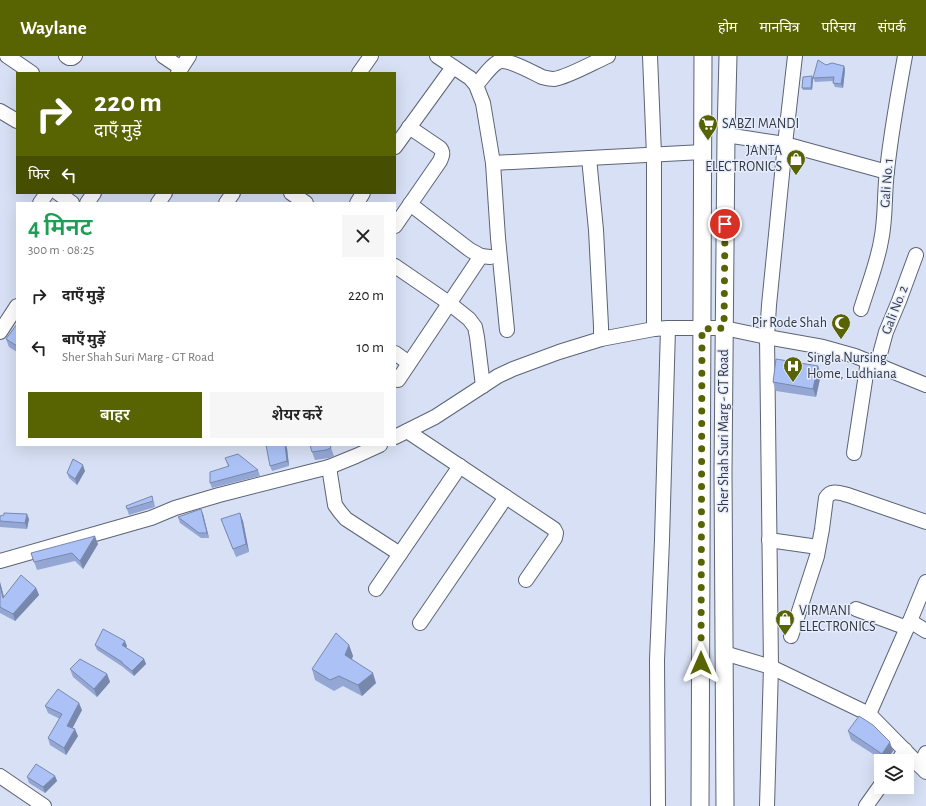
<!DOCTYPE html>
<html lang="hi">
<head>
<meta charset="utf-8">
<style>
	:root { --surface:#fff; --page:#f6f6f6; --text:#222; --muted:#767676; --accent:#586302 }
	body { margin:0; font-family:"Alegreya Sans","Noto Sans Devanagari",sans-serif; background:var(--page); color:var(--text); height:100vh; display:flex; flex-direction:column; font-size:15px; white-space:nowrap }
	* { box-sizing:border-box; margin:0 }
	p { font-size:13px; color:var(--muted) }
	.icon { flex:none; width:22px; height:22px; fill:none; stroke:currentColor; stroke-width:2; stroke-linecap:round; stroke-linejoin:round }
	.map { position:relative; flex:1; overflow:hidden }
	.panel { position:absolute; left:16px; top:146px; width:380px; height:244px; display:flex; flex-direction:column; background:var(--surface); border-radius:0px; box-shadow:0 4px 16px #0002 }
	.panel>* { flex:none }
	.guide { position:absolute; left:16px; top:16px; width:380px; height:122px; border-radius:0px; box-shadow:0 4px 16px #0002; background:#586302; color:#fff; overflow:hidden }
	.buttons { position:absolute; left:874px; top:698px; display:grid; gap:8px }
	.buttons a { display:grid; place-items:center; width:40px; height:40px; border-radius:0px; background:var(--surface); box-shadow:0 4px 16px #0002; font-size:20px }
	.pin { position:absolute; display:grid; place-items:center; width:34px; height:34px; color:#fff; margin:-17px; border:2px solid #fff; border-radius:50%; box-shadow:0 1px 4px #0007 }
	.me { position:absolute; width:44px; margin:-22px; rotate:0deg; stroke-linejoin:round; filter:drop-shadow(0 0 3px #0008) }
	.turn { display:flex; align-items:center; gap:14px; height:84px; padding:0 12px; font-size:18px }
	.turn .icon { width:52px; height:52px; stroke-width:2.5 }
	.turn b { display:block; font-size:28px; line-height:34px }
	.then { display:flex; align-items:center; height:38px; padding:0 12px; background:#0003; gap:8px; font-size:15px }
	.round { display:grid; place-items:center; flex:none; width:42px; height:42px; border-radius:0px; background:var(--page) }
	.summary { display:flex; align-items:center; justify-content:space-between; height:68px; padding:0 12px }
	h1 { font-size:24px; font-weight:600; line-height:30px; color:#1e9e55 }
	.action { display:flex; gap:8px; margin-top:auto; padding:8px 12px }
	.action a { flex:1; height:46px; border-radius:0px; background:var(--accent); color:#fff; font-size:16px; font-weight:600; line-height:46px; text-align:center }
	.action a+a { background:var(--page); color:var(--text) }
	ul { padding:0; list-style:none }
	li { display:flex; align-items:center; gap:12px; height:52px; padding:0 12px }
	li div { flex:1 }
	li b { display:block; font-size:15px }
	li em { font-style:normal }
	header { display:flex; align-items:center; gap:24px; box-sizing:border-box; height:56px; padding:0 20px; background:var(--accent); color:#fff }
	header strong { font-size:19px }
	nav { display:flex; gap:22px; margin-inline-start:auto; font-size:14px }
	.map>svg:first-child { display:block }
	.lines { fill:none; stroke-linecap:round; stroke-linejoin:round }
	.minor-casing { stroke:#5c6475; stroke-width:16 }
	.major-casing { stroke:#5c6475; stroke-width:19 }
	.minor { stroke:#fff; stroke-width:14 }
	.major { stroke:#fff; stroke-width:17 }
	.wall { fill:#94a7d4 }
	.shaded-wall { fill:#7888ac }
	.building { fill:#acc2f6; stroke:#7888ac }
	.route { stroke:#586302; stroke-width:7; stroke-dasharray:0 12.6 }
	.labels { text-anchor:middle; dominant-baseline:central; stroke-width:3; stroke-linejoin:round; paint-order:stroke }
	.poi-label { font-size:14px; fill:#343840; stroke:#e6edfd; text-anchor:start }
	.street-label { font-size:14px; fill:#343840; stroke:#e6edfd }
</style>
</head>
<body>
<header>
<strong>Waylane</strong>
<nav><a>होम</a><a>मानचित्र</a><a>परिचय</a><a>संपर्क</a></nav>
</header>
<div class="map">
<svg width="926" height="750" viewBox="0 0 926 750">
	<rect width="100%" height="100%" fill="#d7e0f4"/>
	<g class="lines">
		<!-- minor casing -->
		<g class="minor-casing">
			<g id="minor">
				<polyline points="7,0 32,17"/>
				<polyline points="66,0 69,2 72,2 75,0"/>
				<polyline points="163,0 181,12"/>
				<polyline points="437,0 470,22 476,29 483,47 493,107 498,182 507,274"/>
				<polyline points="650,0 654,99 654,273"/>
				<polyline points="178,17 189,0"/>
				<polyline points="359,17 371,0"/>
				<path d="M476 29C482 23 490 10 498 6 507 2 532 16 542 21 546 22 550 23 554 23 568 21 594 6 608 0"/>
				<polyline points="0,55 17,65"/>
				<polyline points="726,79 785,88 887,116"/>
				<polyline points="395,91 453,11"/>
				<polyline points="589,102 596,174 601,270 601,283"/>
				<polyline points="493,107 703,96"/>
				<polyline points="58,137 72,147"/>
				<polyline points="291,137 306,147"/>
				<polyline points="40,147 47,137"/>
				<polyline points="87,147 94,137"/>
				<polyline points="158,147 165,137"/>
				<polyline points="226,147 233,137"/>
				<polyline points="357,147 363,137"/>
				<polyline points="410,148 470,194 481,200 490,201"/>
				<path d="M395 170 440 105C442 100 444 97 440 92L409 71"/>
				<polyline points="395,210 449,247 469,263 475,271 477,281 483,330"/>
				<path d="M861 253C868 230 877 208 881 185 886 162 884 138 887 115 891 76 898 38 905 0"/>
				<polyline points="0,276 17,250"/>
				<polyline points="395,297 409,307"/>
				<polyline points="877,309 886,276 899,245 916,199"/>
				<polyline points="398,324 481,200"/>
				<polyline points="407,375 554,473 556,477 555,482 526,524"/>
				<polyline points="395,381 435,361 498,320 513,313 559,296 601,283 654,273 668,272 724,272 767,281 823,291 855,300 926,329"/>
				<polyline points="854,397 868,305"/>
				<polyline points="329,411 335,449 340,456 346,463 400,498"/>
				<polyline points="769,484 818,491"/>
				<polyline points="0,505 151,462 175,452 219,439 329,411 356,400 380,389"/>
				<polyline points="376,533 460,410"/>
				<polyline points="856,553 907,572"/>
				<polyline points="910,565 926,526"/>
				<polyline points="420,567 506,441"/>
				<path d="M791 580 817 500 822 473 826 442C831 433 840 437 848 439L926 466"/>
				<polyline points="724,597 771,611 869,658 926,716"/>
				<polyline points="869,658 910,565 926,575"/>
				<polyline points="898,705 905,694"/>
				<polyline points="920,710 926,697"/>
				<polyline points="0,720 44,750"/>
				<polyline points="658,750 657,604 662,484 668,272"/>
				<polyline points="767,750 771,611 767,281 769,249 785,88 795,0"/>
				<polyline points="866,750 881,729"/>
			</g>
		</g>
		<!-- major casing -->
		<g class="major-casing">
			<g id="major">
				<polyline points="700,750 703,0"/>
				<polyline points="725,750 723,416 726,79 728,0"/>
			</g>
		</g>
		<!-- minor -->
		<use href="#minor" class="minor"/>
		<!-- major -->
		<use href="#major" class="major"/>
	</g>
	<!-- wall -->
	<g class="wall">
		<polygon points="826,9 844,10 845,14 843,32 835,31 833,27 833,25 815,26 813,22"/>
		<polygon points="812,20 813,23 812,34 803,34 802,32"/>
		<polygon points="17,268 17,296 9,291 6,283"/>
		<polygon points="821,318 816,341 776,335 773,326"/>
		<polygon points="330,389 334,400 329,402 315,404 312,396"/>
		<polygon points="287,392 289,410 272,415 270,410"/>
		<polygon points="225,402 258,414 260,420 212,432 210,427 228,410"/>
		<polygon points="85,415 77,429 69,422 67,417"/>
		<polygon points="154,445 155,451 129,459 127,453"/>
		<polygon points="203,458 209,482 201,482 180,467 178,461"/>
		<polygon points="0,460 29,463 27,473 0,471"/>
		<polygon points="243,465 249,496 236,501 224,471"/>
		<polygon points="98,488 83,513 75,505 37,514 31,497"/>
		<polygon points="0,526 4,541 36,532 39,539 15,565 0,557"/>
		<polygon points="95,589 127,590 126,592 144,603 146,608 134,620 124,612 123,611 97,594"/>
		<polygon points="349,589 353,600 352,603 376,627 362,640 343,630 334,635 315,624 312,613"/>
		<polygon points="70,613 107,618 110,626 97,641 73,621"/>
		<polygon points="45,650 82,654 72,672 78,680 66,699 50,689 48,682 60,663 48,657"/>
		<polygon points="848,675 893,695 886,705 884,705 851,684"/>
		<polygon points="55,720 57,725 45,737 29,727 27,721"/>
	</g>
	<!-- shaded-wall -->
	<g class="shaded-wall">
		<polygon points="844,10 845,14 843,32 841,28"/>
		<polygon points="812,20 813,23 812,34 811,32"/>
		<polygon points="818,310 821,318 816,341 813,333"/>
		<polygon points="285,389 286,389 287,392 289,410 287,405"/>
		<polygon points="83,409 85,415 77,429 75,423"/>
		<polygon points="201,453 203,458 209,482 207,477"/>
		<polygon points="240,457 243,465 249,496 246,488"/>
		<polygon points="27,458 29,463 27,473 25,467"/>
		<polygon points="95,480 98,488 83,513 80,505"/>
		<polygon points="0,526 6,549 3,542 0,529"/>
		<polygon points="36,532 39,539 15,565 13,558"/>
		<polygon points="125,585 127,590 124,595 122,589"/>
		<polygon points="349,589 353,600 349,609 345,599"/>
		<polygon points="144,603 146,608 134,620 132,615"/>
		<polygon points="373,617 376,627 362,640 358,629"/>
		<polygon points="107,618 110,626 97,641 94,633"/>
		<polygon points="79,647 82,654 70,677 67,670"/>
		<polygon points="75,673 78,680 66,699 64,692"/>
		<polygon points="890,686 893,695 886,705 885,705 882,698"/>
		<polygon points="55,720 57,725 45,737 43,731"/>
	</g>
	<!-- building -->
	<g class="building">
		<polygon points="818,4 826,9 832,7 844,10 841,28 833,27 834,21 813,22"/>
		<polygon points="812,20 811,32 802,32 803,21"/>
		<polygon points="17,268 17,290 6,283"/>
		<polygon points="776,303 818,310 813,333 773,326"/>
		<polygon points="266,389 285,389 287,405 270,410"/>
		<polygon points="310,389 330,389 331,392 326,394 312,396"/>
		<polygon points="238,398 258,414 210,427 210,416 229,410 225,402"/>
		<polygon points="73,403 83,409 75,423 67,417"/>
		<polygon points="152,440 153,445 127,453 126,450"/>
		<polygon points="201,453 207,477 199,477 178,461"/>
		<polygon points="4,457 27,458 25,467 0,465 0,460 4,459"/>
		<polygon points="240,457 246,488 233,493 221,463"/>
		<polygon points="95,480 80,505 72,497 34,506 31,497"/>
		<polygon points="21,519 36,532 13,558 0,551 0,529 3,542"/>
		<polygon points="103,573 125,585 122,589 144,603 132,615 122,607 122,606 95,589"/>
		<polygon points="336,577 349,589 345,599 373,617 358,629 339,620 330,624 312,613"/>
		<polygon points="80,603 107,618 94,633 70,613"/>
		<polygon points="58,633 79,647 67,670 75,673 64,692 48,682 62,658 45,650"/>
		<polygon points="859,660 873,669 890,686 882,698 848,675"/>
		<polygon points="36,708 55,720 43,731 27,721"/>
	</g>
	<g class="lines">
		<!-- route -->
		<polyline class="route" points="701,607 702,273 724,272 725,168"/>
	</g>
	<!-- icons -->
	<defs>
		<g id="supermarket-pin" transform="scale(1)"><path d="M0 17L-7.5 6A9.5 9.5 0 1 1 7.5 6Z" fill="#586302" stroke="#e6edfd"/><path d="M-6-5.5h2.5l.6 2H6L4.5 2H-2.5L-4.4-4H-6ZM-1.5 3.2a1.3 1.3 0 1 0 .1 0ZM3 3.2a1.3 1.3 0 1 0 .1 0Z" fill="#fff"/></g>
		<g id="shop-pin" transform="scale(1)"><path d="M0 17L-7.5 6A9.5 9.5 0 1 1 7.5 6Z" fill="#586302" stroke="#e6edfd"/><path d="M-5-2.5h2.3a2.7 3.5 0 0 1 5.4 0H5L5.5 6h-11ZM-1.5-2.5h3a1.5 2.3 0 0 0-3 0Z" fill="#fff"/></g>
		<g id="mosque-pin" transform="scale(1)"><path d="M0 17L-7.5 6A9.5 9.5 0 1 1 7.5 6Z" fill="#586302" stroke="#e6edfd"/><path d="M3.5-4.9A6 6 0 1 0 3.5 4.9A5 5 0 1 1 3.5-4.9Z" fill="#fff"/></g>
		<g id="hospital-pin" transform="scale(1)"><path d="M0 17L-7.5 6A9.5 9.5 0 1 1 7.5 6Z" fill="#586302" stroke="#e6edfd"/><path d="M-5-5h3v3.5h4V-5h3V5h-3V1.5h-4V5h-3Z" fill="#fff"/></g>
	</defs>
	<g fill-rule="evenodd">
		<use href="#supermarket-pin" x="708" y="68"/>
		<use href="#shop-pin" x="796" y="103"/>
		<use href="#mosque-pin" x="841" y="267"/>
		<use href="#hospital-pin" x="793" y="310"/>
		<use href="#shop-pin" x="785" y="563"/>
	</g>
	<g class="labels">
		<!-- poi labels -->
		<g class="poi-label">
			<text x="722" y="68">SABZI MANDI</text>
			<text x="782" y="95" text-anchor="end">JANTA<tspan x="782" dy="16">ELECTRONICS</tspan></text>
			<text x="827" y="267" text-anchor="end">Pir Rode Shah</text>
			<text x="807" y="302">Singla Nursing<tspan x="807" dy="16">Home, Ludhiana</tspan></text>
			<text x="799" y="555">VIRMANI<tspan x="799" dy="16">ELECTRONICS</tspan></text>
		</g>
		<!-- street labels -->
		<g class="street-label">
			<text transform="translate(887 127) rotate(-86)">Gali No. 1</text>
			<text transform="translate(895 254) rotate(-69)">Gali No. 2</text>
			<text transform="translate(724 375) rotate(-90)">Sher Shah Suri Marg - GT Road</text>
		</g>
	</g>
</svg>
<div class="buttons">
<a><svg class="icon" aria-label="layers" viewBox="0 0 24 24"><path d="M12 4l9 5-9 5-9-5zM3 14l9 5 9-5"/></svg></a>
</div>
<div class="pin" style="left:725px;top:168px;background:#d93025"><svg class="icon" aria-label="arrive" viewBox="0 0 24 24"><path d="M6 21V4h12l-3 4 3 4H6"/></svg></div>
<svg class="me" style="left:701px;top:607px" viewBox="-20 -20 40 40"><path d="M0-17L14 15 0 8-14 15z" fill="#586302" stroke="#fff" stroke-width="4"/></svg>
<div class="guide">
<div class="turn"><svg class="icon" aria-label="right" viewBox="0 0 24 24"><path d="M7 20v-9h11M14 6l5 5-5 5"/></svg><div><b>220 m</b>दाएँ मुड़ें</div></div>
<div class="then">फिर<svg class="icon" aria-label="left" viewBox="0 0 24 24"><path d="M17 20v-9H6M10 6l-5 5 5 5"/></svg></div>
</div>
<section class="panel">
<div class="summary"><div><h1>4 मिनट</h1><p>300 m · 08:25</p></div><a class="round"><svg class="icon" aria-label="close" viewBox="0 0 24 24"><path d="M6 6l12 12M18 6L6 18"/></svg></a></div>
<ul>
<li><svg class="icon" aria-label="right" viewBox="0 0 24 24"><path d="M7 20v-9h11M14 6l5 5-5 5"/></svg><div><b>दाएँ मुड़ें</b></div><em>220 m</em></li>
<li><svg class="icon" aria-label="left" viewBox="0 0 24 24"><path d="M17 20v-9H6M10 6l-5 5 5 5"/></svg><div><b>बाएँ मुड़ें</b><p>Sher Shah Suri Marg - GT Road</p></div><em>10 m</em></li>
</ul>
<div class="action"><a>बाहर</a><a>शेयर करें</a></div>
</section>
</div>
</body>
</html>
